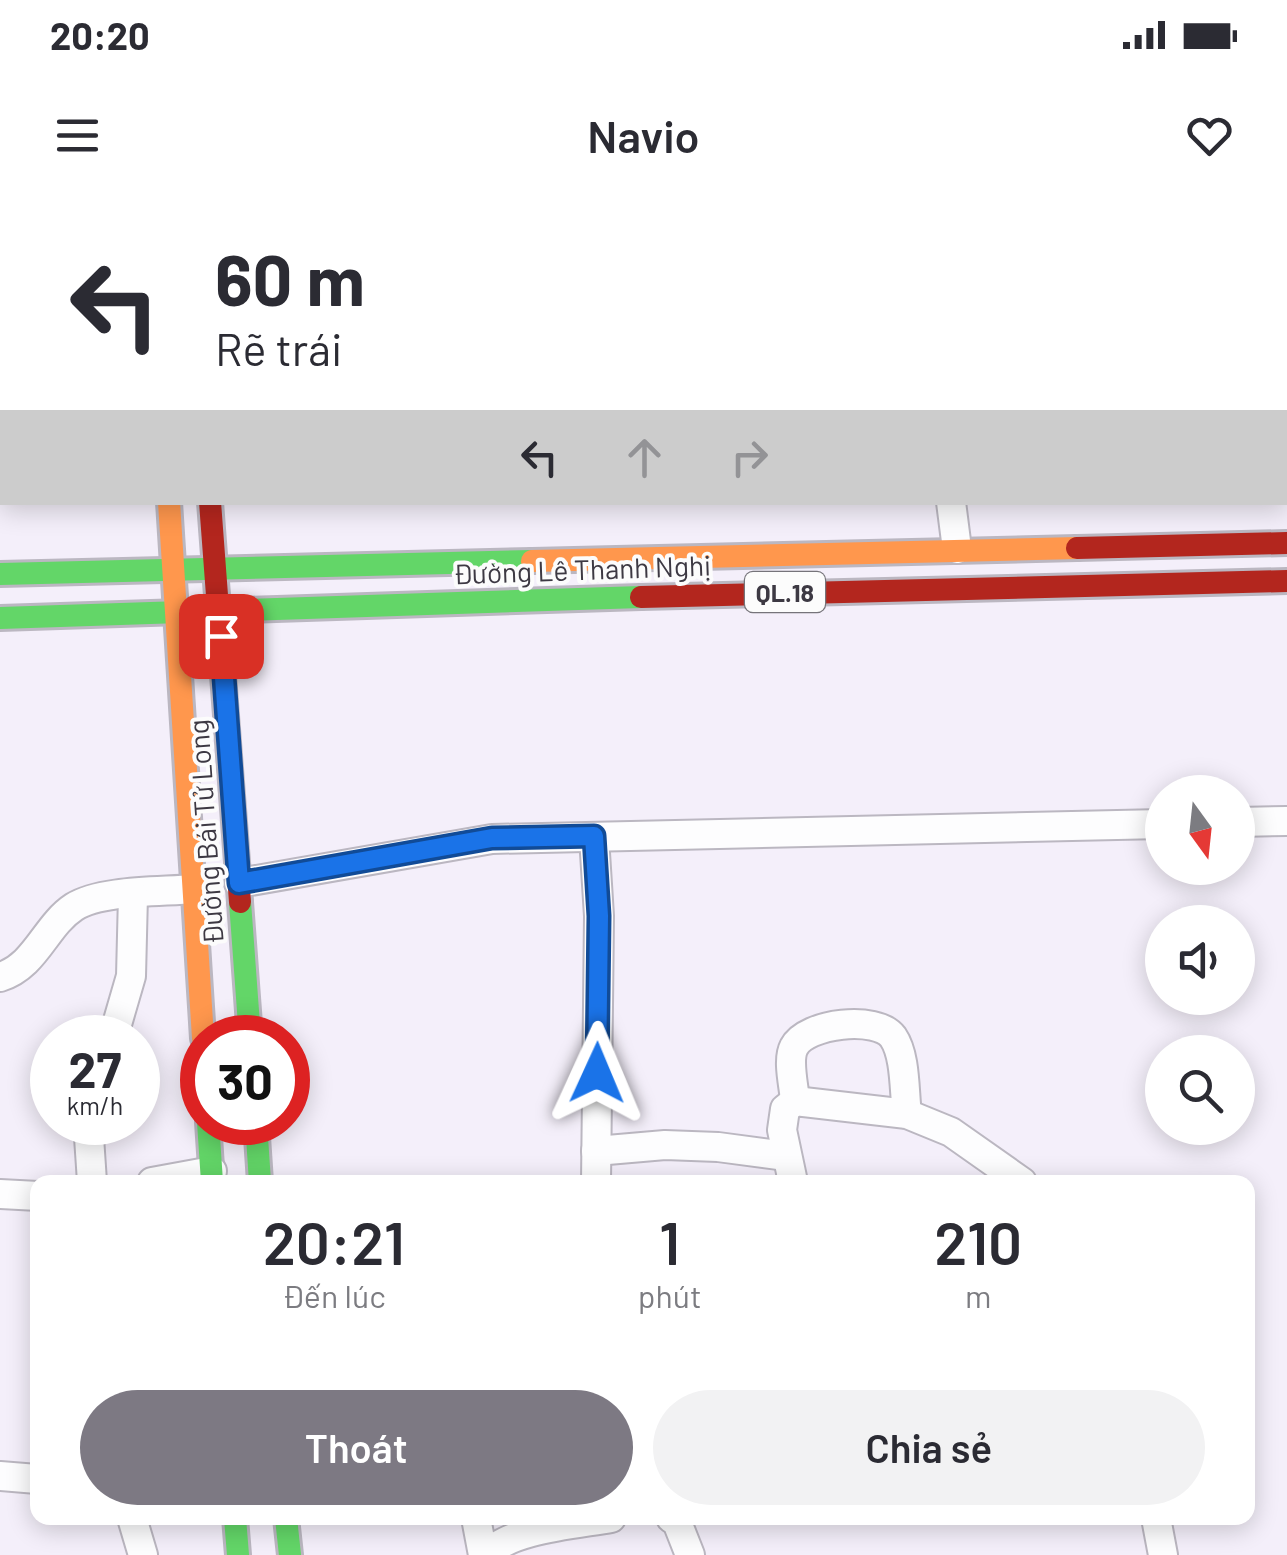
<!DOCTYPE html>
<html lang="vi">
<head>
<meta charset="utf-8">
<style>
	:root { --surface:#fff; --page:#f2f2f3; --text:#2b2b33; --muted:#7c7c81; --accent:#7d7983 }
	body { margin:0; font-family:Barlow,sans-serif; background:var(--page); color:var(--text); height:100vh; display:flex; flex-direction:column; font-size:38px; white-space:nowrap }
	* { box-sizing:border-box; margin:0 }
	p { font-size:32px; color:var(--muted) }
	.icon { flex:none; width:55px; height:55px; fill:none; stroke:currentColor; stroke-width:2; stroke-linecap:round; stroke-linejoin:round }
	.map { position:relative; flex:1; overflow:hidden }
	.side { position:absolute; left:30px; top:975px; width:1225px; height:350px; display:flex; flex-direction:column; background:var(--surface); border-radius:20px; box-shadow:0 5px 25px #0003 }
	.side>* { flex:none }
	.hud { position:absolute; left:0px; top:0px; width:1288px; height:305px; box-shadow:0 5px 25px #0003; background:#fff; color:var(--text); overflow:hidden }
	.needle { width:65px; rotate:165deg }
	.buttons { position:absolute; left:1145px; top:575px; display:grid; gap:20px }
	.buttons a { display:grid; place-items:center; width:110px; height:110px; border-radius:50%; background:var(--surface); box-shadow:0 5px 25px #0003; font-size:50px }
	.speed { position:absolute; left:30px; top:815px; display:flex; gap:20px; font-size:50px; font-weight:700; text-align:center }
	.speed>* { display:grid; place-content:center; width:130px; height:130px; border-radius:50%; background:var(--surface); box-shadow:0 5px 25px #0003; line-height:1 }
	.speed small { font-size:25px; font-weight:400 }
	.speed .limit { border:15px solid #d22; background:#fff; color:#111 }
	.pin { position:absolute; display:grid; place-items:center; width:85px; height:85px; color:#fff; margin:-42px; border-radius:20px; box-shadow:0 5px 15px #0006 }
	.me { position:absolute; width:110px; margin:-55px; rotate:1deg; stroke-linejoin:round; filter:drop-shadow(0 0 8px #0008) }
	.turn { display:flex; align-items:center; gap:35px; height:210px; padding:0 50px; font-size:45px }
	.turn .icon { width:130px; height:130px; stroke-width:2.5 }
	.turn b { display:block; font-size:70px; line-height:85px }
	.lanes { display:flex; align-items:center; height:95px; padding:0 50px; background:#0003; justify-content:center; gap:50px; direction:ltr }
	.lanes .off { opacity:.35 }
	.eta { display:flex; justify-content:space-evenly; align-items:center; height:170px; text-align:center }
	.eta b { font-size:60px; font-weight:600; line-height:70px }
	.primary-button { display:flex; gap:20px; margin-top:auto; padding:20px 50px }
	.primary-button a { flex:1; height:115px; border-radius:60px; background:var(--accent); color:#fff; font-size:40px; font-weight:600; line-height:115px; text-align:center }
	.primary-button a+a { background:var(--page); color:var(--text) }
	.status { display:flex; justify-content:space-between; align-items:center; height:70px; padding:0 50px; background:var(--surface); direction:ltr }
	.status svg { height:28px; fill:currentColor }
	header { display:flex; justify-content:space-between; align-items:center; height:130px; padding:0 50px; background:var(--surface); font-size:45px; font-weight:600 }
	.map>svg:first-child { display:block }
	.lines { fill:none; stroke-linecap:round; stroke-linejoin:round }
	.street-casing { stroke:#bbb7c1; stroke-width:32 }
	.fast-casing { stroke:#bbb7c1; stroke-width:28 }
	.slow-casing { stroke:#bbb7c1; stroke-width:28 }
	.jam-casing { stroke:#bbb7c1; stroke-width:28 }
	.street { stroke:#fdfdfe; stroke-width:28 }
	.fast { stroke:#63d668; stroke-width:22 }
	.slow { stroke:#ff974d; stroke-width:22 }
	.jam { stroke:#b3261e; stroke-width:22 }
	.route-casing { stroke:#114b97; stroke-width:25 }
	.route { stroke:#1a73e8; stroke-width:18 }
	.labels { text-anchor:middle; dominant-baseline:central; stroke-width:8; stroke-linejoin:round; paint-order:stroke }
	.shield { fill:#fcfcfc; stroke:#76747a; stroke-width:2.5 }
	.shield-label { font-size:25px; font-weight:bold; fill:#3d3943 }
	.street-label { font-size:28px; fill:#3d3943; stroke:#fcfcfc }
</style>
</head>
<body>
<div class="status"><b>20:20</b><svg viewBox="0 0 49 12"><path d="M0 12V9h3v3zM5 12V6h3v6zM10 12V3h3v9zM15 12V0h3v12zM26 1h20v11H26zM47 4h2v5h-2z"/></svg></div>
<header><svg class="icon" aria-label="menu" viewBox="0 0 24 24"><path d="M4 6h16M4 12h16M4 18h16"/></svg>Navio<svg class="icon" aria-label="heart" viewBox="0 0 24 24"><path d="M12 20l-8-8c-3-5 5-10 8-4 3-6 11-1 8 4z"/></svg></header>
<div class="map">
<svg width="1287" height="1355" viewBox="0 0 1287 1355">
	<rect width="100%" height="100%" fill="#f4effa"/>
	<g class="lines">
		<!-- street casing -->
		<g class="street-casing">
			<g id="street">
				<polyline points="538,2 544,0"/>
				<polyline points="1285,9 1287,10"/>
				<polyline points="951,302 957,349"/>
				<polyline points="1238,622 1287,621"/>
				<polyline points="594,637 599,716 596,982"/>
				<polyline points="239,683 492,639 1162,624"/>
				<path d="M0 777C36 766 45 726 74 707 101 690 161 692 193 689"/>
				<polyline points="113,838 131,776 133,695"/>
				<path d="M795 901C794 886 787 860 794 847 806 823 877 815 893 837 906 856 904 892 907 914"/>
				<polyline points="88,922 92,982"/>
				<polyline points="596,951 665,945 718,947 786,956"/>
				<polyline points="152,982 212,971"/>
				<polyline points="793,982 782,930 785,909 795,901 907,914 951,932 1022,982"/>
				<polyline points="0,994 38,996"/>
				<polyline points="0,1276 37,1279"/>
				<polyline points="132,1318 143,1355"/>
				<polyline points="476,1318 483,1355"/>
				<polyline points="671,1318 677,1322 690,1355"/>
				<polyline points="1156,1318 1163,1355"/>
				<path d="M488 1355C507 1329 579 1324 611 1318"/>
			</g>
		</g>
		<!-- fast casing -->
		<g class="fast-casing">
			<g id="fast">
				<polyline points="107,0 108,2"/>
				<polyline points="158,0 159,2"/>
				<polyline points="0,374 532,361"/>
				<polyline points="0,418 641,397"/>
				<polyline points="240,702 250,838"/>
				<polyline points="208,922 212,982"/>
				<polyline points="256,922 260,982"/>
				<polyline points="235,1318 238,1355"/>
				<polyline points="286,1318 290,1355"/>
			</g>
		</g>
		<!-- slow casing -->
		<g class="slow-casing">
			<g id="slow">
				<polyline points="169,302 203,838"/>
				<polyline points="532,361 1077,348"/>
			</g>
		</g>
		<!-- jam casing -->
		<g class="jam-casing">
			<g id="jam">
				<polyline points="210,302 240,702"/>
				<polyline points="1077,348 1287,343"/>
				<polyline points="641,397 1287,381"/>
			</g>
		</g>
		<!-- street -->
		<use href="#street" class="street"/>
		<!-- fast -->
		<use href="#fast" class="fast"/>
		<!-- slow -->
		<use href="#slow" class="slow"/>
		<!-- jam -->
		<use href="#jam" class="jam"/>
	</g>
	<g class="lines">
		<!-- route casing -->
		<g class="route-casing">
			<polyline id="route" points="221,436 239,683 492,638 594,636 599,716 597,873"/>
		</g>
		<!-- route -->
		<use href="#route" class="route"/>
	</g>
	<g class="labels">
		<!-- shield labels -->
		<rect class="shield" x="745" y="372" width="80" height="40" rx="8"/>
		<g class="shield-label">
			<text x="785" y="392">QL.18</text>
		</g>
		<!-- street labels -->
		<g class="street-label">
			<text transform="translate(582 369) rotate(-2)">Đường Lê Thanh Nghị</text>
			<text transform="translate(205 632) rotate(-94)">Đường Bái Tử Long</text>
		</g>
	</g>
</svg>
<div class="buttons">
<a><svg class="needle" viewBox="-14 -14 28 28"><path d="M0-13l5 13h-10z" fill="#e53935"/><path d="M0 13l5-13h-10z" fill="#7c7c81"/></svg></a>
<a><svg class="icon" aria-label="sound" viewBox="0 0 24 24"><path d="M4 9h4l5-4v14l-5-4H4zM17 9q2 3 0 6"/></svg></a>
<a><svg class="icon" aria-label="search" viewBox="0 0 24 24"><circle cx="10" cy="10" r="6"/><path d="M15 15l6 6"/></svg></a>
</div>
<div class="speed"><div>27<small>km/h</small></div><div class="limit">30</div></div>
<div class="pin" style="left:221px;top:436px;background:#d93025"><svg class="icon" aria-label="arrive" viewBox="0 0 24 24"><path d="M6 21V4h12l-3 4 3 4H6"/></svg></div>
<svg class="me" style="left:597px;top:873px" viewBox="-20 -20 40 40"><path d="M0-17L14 15 0 8-14 15z" fill="#1a73e8" stroke="#fff" stroke-width="4"/></svg>
<div class="hud">
<div class="turn"><svg class="icon" aria-label="left" viewBox="0 0 24 24"><path d="M17 20v-9H6M10 6l-5 5 5 5"/></svg><div><b>60 m</b>Rẽ trái</div></div>
<div class="lanes"><svg class="icon" aria-label="left" viewBox="0 0 24 24"><path d="M17 20v-9H6M10 6l-5 5 5 5"/></svg><svg class="icon off" aria-label="ahead" viewBox="0 0 24 24"><path d="M12 20V5M6 11l6-6 6 6"/></svg><svg class="icon off" aria-label="right" viewBox="0 0 24 24"><path d="M7 20v-9h11M14 6l5 5-5 5"/></svg></div>
</div>
<section class="side">
<div class="eta">
<div><b>20:21</b><p>Đến lúc</p></div>
<div><b>1</b><p>phút</p></div>
<div><b>210</b><p>m</p></div>
</div>
<div class="primary-button"><a>Thoát</a><a>Chia sẻ</a></div>
</section>
</div>
</body>
</html>
